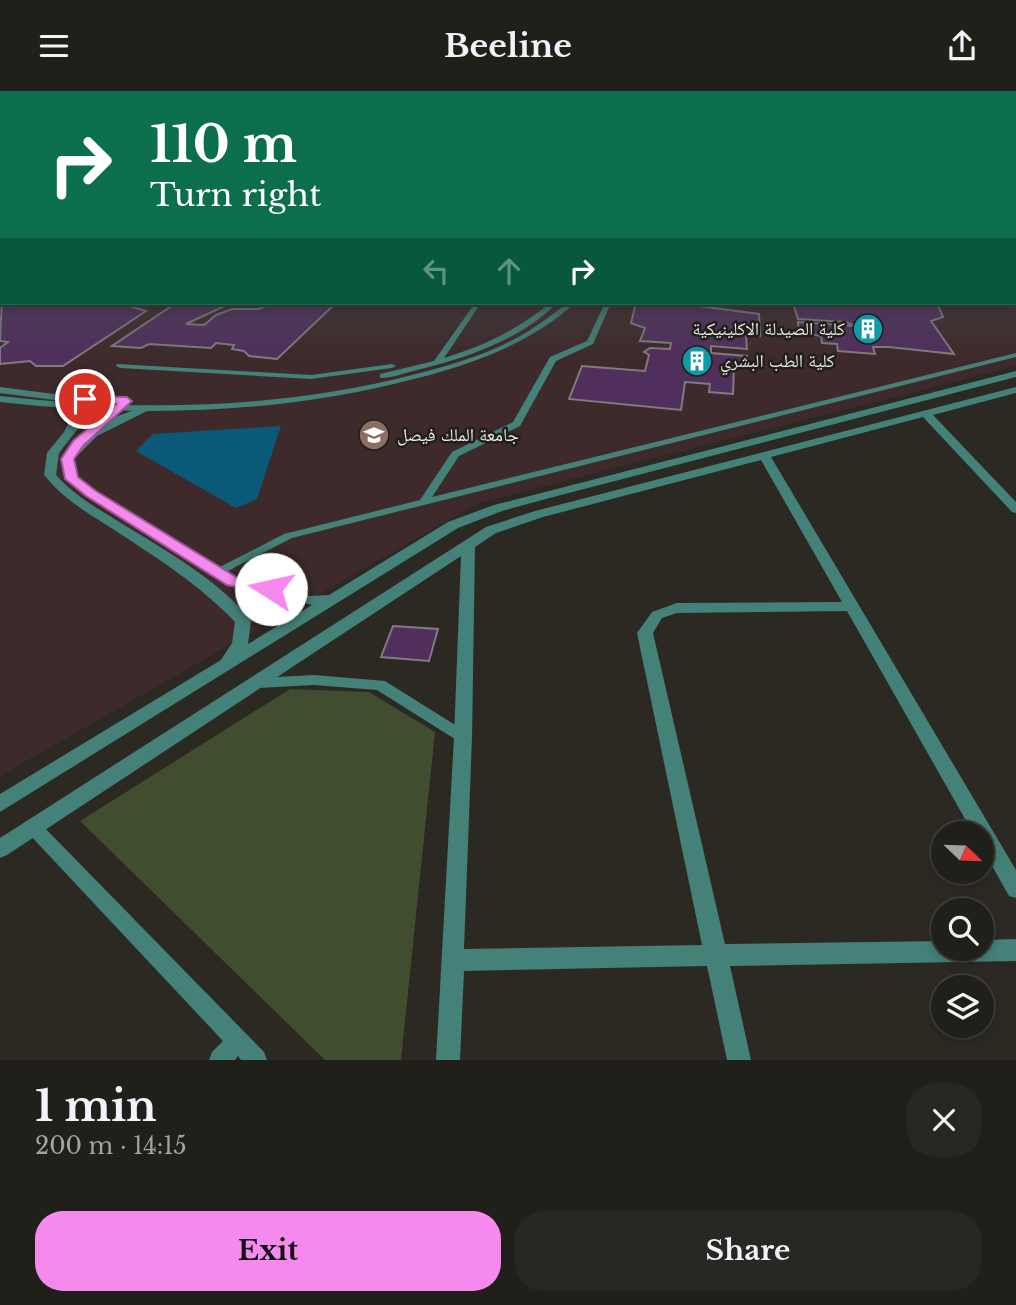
<!DOCTYPE html>
<html lang="en">
<head>
<meta charset="utf-8">
<style>
	:root { --surface:#201f1a; --page:#282723; --text:#f1f3f6; --muted:#a2a2a2; --line:#3d3d39; --accent:#f589ee }
	body { margin:0; font-family:"Libre Baskerville","Noto Naskh Arabic",serif; background:var(--page); color:var(--text); height:100vh; display:flex; flex-direction:column; font-size:26px; white-space:nowrap }
	* { box-sizing:border-box; margin:0 }
	p { font-size:23px; color:var(--muted) }
	.icon { flex:none; width:38px; height:38px; fill:none; stroke:currentColor; stroke-width:2; stroke-linecap:round; stroke-linejoin:round }
	.map { position:relative; height:969px; overflow:hidden }
	.details { display:flex; flex-direction:column; background:var(--surface); flex:1 }
	.details>* { flex:none }
	.hud { position:absolute; left:0px; top:0px; width:1017px; height:214px; box-shadow:0 4px 10px #0003,0 0 0 2px var(--line); background:#0b6e4f; color:#fff; overflow:hidden }
	.needle { width:46px; rotate:113deg }
	.controls { position:absolute; left:931px; top:730px; display:grid; gap:14px }
	.controls a { display:grid; place-items:center; width:63px; height:63px; border-radius:50%; background:var(--surface); box-shadow:0 4px 10px #0003,0 0 0 2px var(--line); font-size:35px }
	.pin { position:absolute; display:grid; place-items:center; width:60px; height:60px; color:#fff; margin:-30px; border:4px solid #fff; border-radius:50%; box-shadow:0 2px 7px #0007 }
	.me { position:absolute; width:77px; margin:-38px; rotate:280deg; stroke-linejoin:round; filter:drop-shadow(0 0 5px #0008) }
	.turn { display:flex; align-items:center; gap:24px; height:147px; padding:0 35px; font-size:32px }
	.turn .icon { width:91px; height:91px; stroke-width:2.5 }
	.turn b { display:block; font-size:49px; line-height:60px }
	.lanes { display:flex; align-items:center; height:66px; padding:0 35px; background:#0003; justify-content:center; gap:35px; direction:ltr }
	.lanes .off { opacity:.35 }
	.round { display:grid; place-items:center; flex:none; width:74px; height:74px; border-radius:28px; background:var(--page) }
	.head { display:flex; align-items:center; justify-content:space-between; height:119px; padding:0 35px }
	h1 { font-size:42px; font-weight:700; line-height:52px }
	.primary-button { display:flex; gap:14px; margin-top:auto; padding:14px 35px }
	.primary-button a { flex:1; height:80px; border-radius:28px; background:var(--accent); color:#111; font-size:28px; font-weight:700; line-height:80px; text-align:center }
	.primary-button a+a { background:var(--page); color:var(--text) }
	header { display:flex; justify-content:space-between; align-items:center; height:91px; padding:0 35px; background:var(--surface); font-size:32px; font-weight:700 }
	.map>svg:first-child { display:block }
	.education { fill:#3e2a2b }
	.green { fill:#404d2e }
	.water { fill:#0a5978 }
	.building { fill:#512f5c; stroke:#807b81; stroke-width:2 }
	.lines { fill:none; stroke-linecap:round; stroke-linejoin:round }
	.lane { fill:#448178; fill-rule:evenodd }
	.street { fill:#448178; fill-rule:evenodd }
	.route { fill:#f589ee; stroke:#9f599b; stroke-width:2 }
	.labels { text-anchor:middle; dominant-baseline:central; stroke-width:5; stroke-linejoin:round; paint-order:stroke }
	.far-poi-label { font-size:18px; fill:#eae9e5; stroke:#211f19; text-anchor:start }
</style>
</head>
<body>
<header><svg class="icon" aria-label="menu" viewBox="0 0 24 24"><path d="M4 6h16M4 12h16M4 18h16"/></svg>Beeline<svg class="icon" aria-label="share" viewBox="0 0 24 24"><path d="M12 15V3M7 8l5-5 5 5M5 13v7h14v-7"/></svg></header>
<div class="map">
<svg width="1016" height="969" viewBox="0 0 1016 969">
	<rect width="100%" height="100%" fill="#2b2922"/>
	<!-- education -->
	<polygon class="education" points="0,130 2,212 1015,212 1016,130 1016,275 479,412 0,685"/>
	<!-- green -->
	<polygon class="green" points="290,598 369,601 435,641 401,969 325,969 80,730"/>
	<!-- water -->
	<polygon class="water" points="281,335 257,408 236,417 136,360 153,343"/>
	<!-- building -->
	<g class="building">
		<polygon points="2,207 2,212 146,212 133,216 146,220 63,275 36,275 30,270 0,273 0,257 8,251 0,250"/>
		<polygon points="176,212 231,212 186,233 204,234 216,224 232,218 259,218 271,212 336,212 277,268 249,265 244,260 232,258 234,254 216,252 211,257 149,253 141,257 112,255"/>
		<polygon points="633,212 663,215 664,212 695,214 696,212 699,212 699,215 759,223 760,245 746,244 747,258 711,255 711,262 747,265 747,276 734,275 733,303 709,301 710,293 685,291 681,319 569,308 582,275 645,280 649,264 644,261 650,257 670,258 671,252 640,250 645,237 631,232 635,216 630,213"/>
		<polygon points="798,212 917,212 927,215 937,212 943,226 931,230 954,263 889,256 873,256 875,263 838,260 837,253 822,252 821,245 799,241 798,231 855,235 846,231 798,228 793,213"/>
		<polygon points="393,535 438,538 429,570 381,566"/>
	</g>
	<g class="lines">
		<!-- lane -->
		<g class="lane">
			<polygon points="1015,137 1016,138 1016,142 1015,141"/>
			<path d="M475 212H481L444 267C483 255 519 238 550 212H557C520 249 467 267 417 279 405 282 392 287 380 287V283L434 270Z"/>
			<path d="M568 212H575C531 252 475 272 418 287 283 323 139 327 0 311V305C138 321 281 318 416 283 450 274 489 263 520 245 537 236 552 223 568 212Z"/>
			<polygon points="605,212 611,212 593,253 556,270 520,335 459,365 432,406 1016,262 1016,266 292,447 220,484 216,485 210,481 284,443 420,409 452,361 513,331 550,266 587,250"/>
			<polygon points="117,273 311,284 392,273 396,275 392,277 311,288 120,277 116,275"/>
			<polygon points="0,296 62,304 66,307 62,310 0,302"/>
			<polygon points="314,584 385,590 468,642 471,646 468,650 463,652 458,650 377,599 314,594 258,597 253,596 251,592 253,588 258,587"/>
			<polygon points="33,729 39,731 264,961 267,969 241,969 238,965 235,969 209,969 212,961 223,950 27,741 24,736 27,731"/>
		</g>
		<!-- street -->
		<g class="street">
			<path d="M1016 280V286L561 404 502 420 458 437 0 721V703L221 569 232 552 235 531C201 495 160 469 119 442 93 425 66 411 46 386L44 384 47 362 64 341 71 327 58 317V313H66L81 324 98 307 107 309 76 340 59 362 56 384C74 404 98 418 121 432 163 458 221 490 251 530L248 553 312 514 268 502 228 494 87 406 66 388 62 368 64 366 80 347 100 333V329L123 308 132 310 115 326 148 314 153 317 97 345 74 368 78 387 95 400 237 488 271 494 310 505 329 504 448 431 494 414Z"/>
			<path d="M1016 296V302L933 324 1016 411V422L1012 421 923 326 771 366 1016 779V807L1009 805 982 757V742H973L847 520 677 522 662 527 653 542 725 853 943 850V858H982V849L1016 848V870L730 875 751 969H727L707 875 464 880 460 969H436L454 646 461 465 7 764 0 767V747L486 436 535 420ZM761 369 842 511 677 512 652 521 637 542 702 854 464 858 472 646 475 456 496 442 543 426Z"/>
		</g>
	</g>
	<!-- sky -->
	<linearGradient id="sky" x2="0" y2="1"><stop stop-color="#181713"/><stop offset="0.49" stop-color="#44494f"/><stop offset="1" stop-color="#44494f" stop-opacity="0"/></linearGradient>
	<rect width="1016" height="266" fill="url(#sky)"/>
	<!-- route -->
	<polygon class="route" points="85,305 127,306 132,310 83,355 74,368 78,386 96,400 238,487 277,494 279,498 277,501 271,503 227,494 86,405 65,388 61,368 73,350 116,313 81,311 79,308"/>
	<!-- icons -->
	<defs>
		<g id="building-disc" transform="scale(1.575)"><circle r="9.5" fill="#0f9aa8" stroke="#211f19"/><path d="M-4-6H4V6H1V3H-1V6H-4ZM-2.5-4.3h1.7v1.8h-1.7ZM.8-4.3h1.7v1.8H.8ZM-2.5-1h1.7V.8h-1.7ZM.8-1h1.7V.8H.8Z" fill="#fff"/></g>
		<g id="university-disc" transform="scale(1.575)"><circle r="9.5" fill="#8d6e63" stroke="#211f19"/><path d="M0-5L7-2L0 1L-7-2ZM-4 1L0 2.5L4 1V4Q0 6-4 4Z" fill="#fff"/></g>
	</defs>
	<g fill-rule="evenodd">
		<use href="#building-disc" x="868" y="238"/>
		<use href="#building-disc" x="697" y="270"/>
		<use href="#university-disc" x="374" y="344"/>
	</g>
	<g class="labels">
		<!-- far-poi labels -->
		<g class="far-poi-label">
			<text x="845" y="238" text-anchor="end">كلية الصيدلة الاكلينيكية</text>
			<text x="720" y="270">كلية الطب البشري</text>
			<text x="397" y="344">جامعة الملك فيصل</text>
		</g>
	</g>
</svg>
<div class="controls">
<a><svg class="needle" viewBox="-14 -14 28 28"><path d="M0-13l5 13h-10z" fill="#e53935"/><path d="M0 13l5-13h-10z" fill="#a2a2a2"/></svg></a>
<a><svg class="icon" aria-label="search" viewBox="0 0 24 24"><circle cx="10" cy="10" r="6"/><path d="M15 15l6 6"/></svg></a>
<a><svg class="icon" aria-label="layers" viewBox="0 0 24 24"><path d="M12 4l9 5-9 5-9-5zM3 14l9 5 9-5"/></svg></a>
</div>
<div class="pin" style="left:85px;top:308px;background:#d93025"><svg class="icon" aria-label="arrive" viewBox="0 0 24 24"><path d="M6 21V4h12l-3 4 3 4H6"/></svg></div>
<svg class="me" style="left:271px;top:498px" viewBox="-20 -20 40 40"><circle r="19" fill="#fff"/><path d="M0-13L10 11 0 6-10 11z" fill="#f589ee"/></svg>
<div class="hud">
<div class="turn"><svg class="icon" aria-label="right" viewBox="0 0 24 24"><path d="M7 20v-9h11M14 6l5 5-5 5"/></svg><div><b>110 m</b>Turn right</div></div>
<div class="lanes"><svg class="icon off" aria-label="left" viewBox="0 0 24 24"><path d="M17 20v-9H6M10 6l-5 5 5 5"/></svg><svg class="icon off" aria-label="ahead" viewBox="0 0 24 24"><path d="M12 20V5M6 11l6-6 6 6"/></svg><svg class="icon" aria-label="right" viewBox="0 0 24 24"><path d="M7 20v-9h11M14 6l5 5-5 5"/></svg></div>
</div>
</div>
<section class="details">
<div class="head"><div><h1>1 min</h1><p>200 m · 14:15</p></div><a class="round"><svg class="icon" aria-label="close" viewBox="0 0 24 24"><path d="M6 6l12 12M18 6L6 18"/></svg></a></div>
<div class="primary-button"><a>Exit</a><a>Share</a></div>
</section>
</body>
</html>
